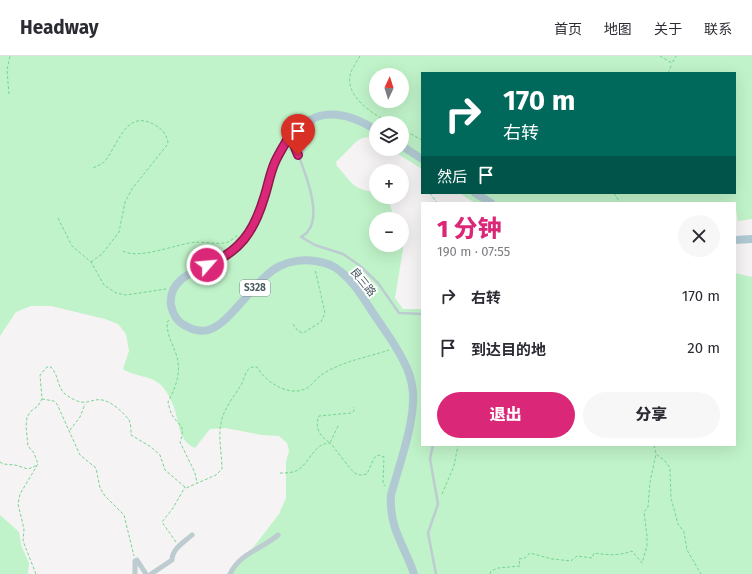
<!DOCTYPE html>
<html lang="zh">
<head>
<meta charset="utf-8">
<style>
	:root { --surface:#fff; --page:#f7f7f7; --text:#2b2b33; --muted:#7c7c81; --line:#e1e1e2; --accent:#db2777 }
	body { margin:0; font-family:"Fira Sans","Noto Sans SC",sans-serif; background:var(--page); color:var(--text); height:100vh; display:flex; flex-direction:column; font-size:15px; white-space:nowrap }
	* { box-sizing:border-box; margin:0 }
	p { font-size:13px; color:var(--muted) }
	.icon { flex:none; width:22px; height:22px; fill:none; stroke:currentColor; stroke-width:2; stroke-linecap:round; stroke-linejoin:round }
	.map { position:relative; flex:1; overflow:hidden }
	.drawer { position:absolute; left:421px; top:146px; width:315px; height:244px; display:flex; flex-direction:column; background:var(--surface); border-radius:0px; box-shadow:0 4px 16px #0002 }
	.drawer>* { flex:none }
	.banner { position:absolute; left:421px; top:16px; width:315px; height:122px; border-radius:0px; box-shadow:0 4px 16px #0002; background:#00695c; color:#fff; overflow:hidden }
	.needle { width:26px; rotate:4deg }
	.fabs { position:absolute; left:369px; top:12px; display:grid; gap:8px }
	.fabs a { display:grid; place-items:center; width:40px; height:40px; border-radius:50%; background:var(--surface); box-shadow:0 4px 16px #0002; font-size:20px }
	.pin { position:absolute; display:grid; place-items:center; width:34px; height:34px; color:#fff; margin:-41px -17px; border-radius:50% 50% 50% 0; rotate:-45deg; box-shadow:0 0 4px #0007 }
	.pin .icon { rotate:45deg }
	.me { position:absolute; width:44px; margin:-22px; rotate:63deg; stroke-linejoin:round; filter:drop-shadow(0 0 3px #0008) }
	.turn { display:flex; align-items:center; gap:14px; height:84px; padding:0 16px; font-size:18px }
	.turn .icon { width:52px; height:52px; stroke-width:2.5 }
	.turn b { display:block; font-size:28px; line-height:34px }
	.then { display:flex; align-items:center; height:38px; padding:0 16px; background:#0003; gap:8px; font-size:15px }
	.round { display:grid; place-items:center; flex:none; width:42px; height:42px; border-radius:21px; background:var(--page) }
	.overview { display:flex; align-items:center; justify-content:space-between; height:68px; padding:0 16px }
	h1 { font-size:24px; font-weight:800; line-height:30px; color:var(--accent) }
	.action { display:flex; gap:8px; margin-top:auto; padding:8px 16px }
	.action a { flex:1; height:46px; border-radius:24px; background:var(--accent); color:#fff; font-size:16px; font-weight:800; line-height:46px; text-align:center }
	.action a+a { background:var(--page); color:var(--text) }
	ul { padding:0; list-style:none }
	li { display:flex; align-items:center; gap:12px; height:52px; padding:0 16px }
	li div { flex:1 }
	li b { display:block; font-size:15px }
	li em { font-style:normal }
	header { display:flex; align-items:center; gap:24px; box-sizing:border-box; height:56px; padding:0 20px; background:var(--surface); border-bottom:1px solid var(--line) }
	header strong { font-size:19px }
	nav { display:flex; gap:22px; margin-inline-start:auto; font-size:14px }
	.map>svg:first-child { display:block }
	.green { fill:#c0f3c9; fill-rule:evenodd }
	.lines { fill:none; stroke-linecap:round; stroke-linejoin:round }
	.path { stroke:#75d591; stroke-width:1; stroke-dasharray:3 2; stroke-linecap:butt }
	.service { stroke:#bdccd0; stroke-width:2.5 }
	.minor { stroke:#bdccd0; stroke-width:5 }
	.primary { stroke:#b1c9d2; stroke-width:8 }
	.route-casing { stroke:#8e194d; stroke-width:10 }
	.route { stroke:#db2777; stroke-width:7 }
	.labels { text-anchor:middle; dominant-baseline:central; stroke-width:4; stroke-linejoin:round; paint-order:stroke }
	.shield { fill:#fff; stroke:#808d91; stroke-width:1 }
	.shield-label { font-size:10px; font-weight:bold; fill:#495c62 }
	.street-label { font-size:11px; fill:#495c62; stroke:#fff }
</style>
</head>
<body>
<header>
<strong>Headway</strong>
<nav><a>首页</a><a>地图</a><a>关于</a><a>联系</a></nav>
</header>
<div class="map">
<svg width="752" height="518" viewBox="0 0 752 518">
	<rect width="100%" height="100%" fill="#f5f3f3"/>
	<!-- green -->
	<g class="green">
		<path d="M0 0H752V163L738 165 735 147H475L459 137H735V17H422V113L390 93H402V67H376V84C363 77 357 85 348 94 344 98 340 102 336 106L337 110C352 126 352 134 376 136V141H388L394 163H376V189H402V180L404 187 395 242 403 253H422V389H735V217L752 221V518H229L246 501 279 458 286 442V406L289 395 287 387 279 380 262 379 225 372 210 373 195 392C181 386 179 372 176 358 174 349 168 337 162 330 152 319 134 321 123 313L129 295 126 278 118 268 105 263 51 250H31L16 256 0 280ZM376 19H402V45H376Z"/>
		<polygon points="0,459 19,476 21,489 29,507 28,518 0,518"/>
	</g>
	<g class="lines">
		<!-- path -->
		<g class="path">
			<path d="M360 0C357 5 353 11 351 16 343 40 373 58 390 67"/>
			<polyline points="660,0 672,7 676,0"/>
			<polyline points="668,17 672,8"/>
			<polyline points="9,38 7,14 10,0"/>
			<polyline points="402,73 422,84"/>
			<polyline points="430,137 437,147"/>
			<polyline points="614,137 620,147"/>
			<polyline points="58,162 72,190 91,206 104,229 116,237 126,239 166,233"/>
			<path d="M123 195C139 204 176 188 196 186 205 186 220 189 228 186 231 185 235 181 238 179"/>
			<path d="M91 206 102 198 119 176 125 146 132 133 167 89 168 86C166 77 161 72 153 68 125 53 117 92 104 106 102 108 97 110 93 112"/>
			<path d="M169 264 167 266C167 280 172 286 176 298 182 315 176 331 168 346 169 350 170 355 172 359 180 371 186 369 180 386L195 417 197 427"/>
			<polyline points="293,268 298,275 303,277 321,266 325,257 315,213"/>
			<polyline points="42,343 54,345 57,348 80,399 96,412 100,432 105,440 124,459 134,500"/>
			<path d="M338 370 330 387C320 380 314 372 319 360L351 357 354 355V351"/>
			<polyline points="70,374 80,361 85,348"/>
			<polyline points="654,389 656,398 665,405 670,412 671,442 678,468 684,476 687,494 701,518"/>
			<polyline points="0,406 3,408 15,409 28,413 38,409"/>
			<path d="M280 417C285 417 291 417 296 415 310 408 313 387 330 387 336 393 350 414 355 417 359 420 363 419 367 418L374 402 378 399 384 401 383 426 385 430"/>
			<polyline points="442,438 454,410 458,389"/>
			<polyline points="176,486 162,466 173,452 185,431"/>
			<path d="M36 518 23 485 24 473 18 448 20 438 38 408 34 397 28 390 26 370 27 361 31 355 38 350 42 343 40 319 47 311H51C62 324 54 335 75 344 87 350 92 342 102 344 111 345 124 357 129 364 131 368 131 374 131 379L151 391 160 399 165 414 186 432 216 419 222 413C222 400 218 380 221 367 224 351 235 340 242 327 246 318 246 310 257 311 265 326 290 342 307 332 312 329 316 323 320 320 325 316 331 313 336 311 353 303 372 300 389 294"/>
			<path d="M490 518 491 515 498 512 520 510 519 503 525 502 530 497 552 503 571 505 577 500 592 502 594 497C607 499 619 500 632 495L642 507 647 490V480L644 456 648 451 650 426 656 398"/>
		</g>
		<!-- service -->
		<g class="service">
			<path d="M292 83C300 104 324 156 308 175 307 178 303 179 301 181L315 189 343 198 359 209 378 227 399 257 422 258"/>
			<polyline points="300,103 315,64"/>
			<polyline points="433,389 430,403 438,448 428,477 436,518"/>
		</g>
		<!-- minor -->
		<g class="minor">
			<polyline points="135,518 135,505 137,504 146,518"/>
			<path d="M151 518 172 504C172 493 183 487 192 479"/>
			<path d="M230 518C240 497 262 493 278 479"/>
		</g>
		<!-- primary -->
		<g class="primary">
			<path d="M376 74C340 51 307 51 284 91 280 97 276 104 273 111 263 142 259 176 231 196 211 211 167 217 171 249 173 259 177 266 186 270 193 274 201 276 208 274 230 269 256 221 280 210 290 205 304 203 315 205 323 206 333 209 340 215 354 226 363 242 373 257 384 273 396 289 404 306 409 315 412 327 413 336 415 367 399 409 391 439 389 473 404 488 414 518"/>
			<polyline points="402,90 422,103"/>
			<polyline points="475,137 491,147"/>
			<polyline points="735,184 752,183"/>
		</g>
	</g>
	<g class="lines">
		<!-- route casing -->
		<g class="route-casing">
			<path id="route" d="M207 209C240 196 254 175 264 142 268 130 270 117 275 106 279 97 285 88 290 79L298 99"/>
		</g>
		<!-- route -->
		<use href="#route" class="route"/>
	</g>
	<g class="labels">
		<!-- shield labels -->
		<rect class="shield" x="240" y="224" width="30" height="16" rx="3"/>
		<g class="shield-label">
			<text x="255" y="232">S328</text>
		</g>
		<!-- street labels -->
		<g class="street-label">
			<text transform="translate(363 226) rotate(51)">良三路</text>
		</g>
	</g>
</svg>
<div class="fabs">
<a><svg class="needle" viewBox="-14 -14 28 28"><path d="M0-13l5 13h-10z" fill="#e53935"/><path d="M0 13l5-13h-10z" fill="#7c7c81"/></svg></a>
<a><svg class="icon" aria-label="layers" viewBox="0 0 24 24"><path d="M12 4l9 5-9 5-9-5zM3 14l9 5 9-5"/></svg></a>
<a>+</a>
<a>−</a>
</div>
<div class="pin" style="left:298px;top:99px;background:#d93025"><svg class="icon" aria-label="arrive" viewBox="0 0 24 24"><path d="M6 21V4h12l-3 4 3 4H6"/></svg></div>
<svg class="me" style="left:207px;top:209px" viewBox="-20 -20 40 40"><circle r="17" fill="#db2777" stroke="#fff" stroke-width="3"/><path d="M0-11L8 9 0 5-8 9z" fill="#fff"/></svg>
<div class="banner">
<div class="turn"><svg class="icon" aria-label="right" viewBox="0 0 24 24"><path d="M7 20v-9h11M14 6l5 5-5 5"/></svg><div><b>170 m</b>右转</div></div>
<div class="then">然后<svg class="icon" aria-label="arrive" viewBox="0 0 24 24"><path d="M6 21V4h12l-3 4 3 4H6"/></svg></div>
</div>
<section class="drawer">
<div class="overview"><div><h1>1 分钟</h1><p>190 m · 07:55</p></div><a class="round"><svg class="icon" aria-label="close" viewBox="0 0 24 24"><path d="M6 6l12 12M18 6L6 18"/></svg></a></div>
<ul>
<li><svg class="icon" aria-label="right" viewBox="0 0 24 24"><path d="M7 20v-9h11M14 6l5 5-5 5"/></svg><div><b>右转</b></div><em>170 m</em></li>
<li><svg class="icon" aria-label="arrive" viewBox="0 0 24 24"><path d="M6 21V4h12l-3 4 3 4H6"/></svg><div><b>到达目的地</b></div><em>20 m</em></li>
</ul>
<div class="action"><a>退出</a><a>分享</a></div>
</section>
</div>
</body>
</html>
